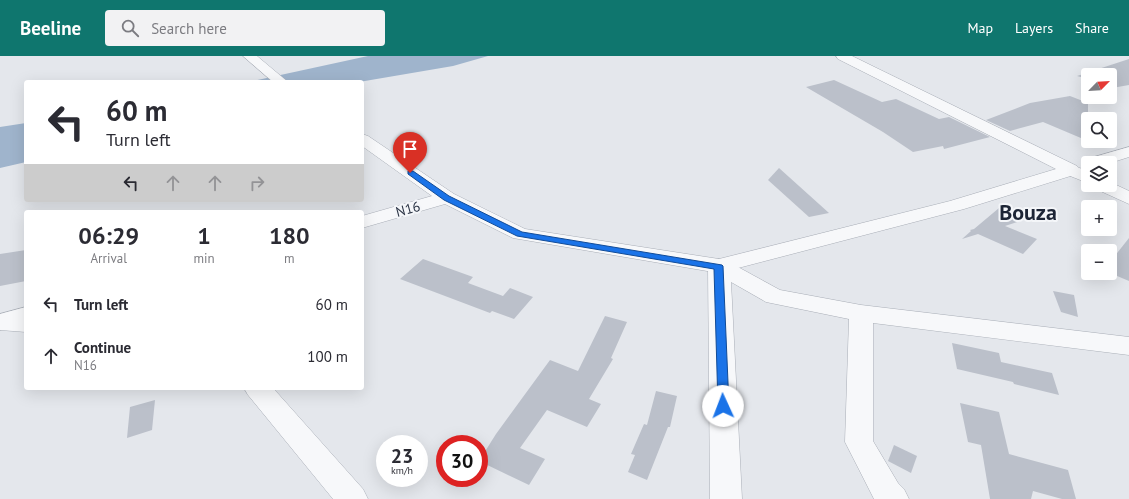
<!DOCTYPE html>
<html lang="en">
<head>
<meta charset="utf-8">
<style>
	:root { --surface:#fff; --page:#f2f2f3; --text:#2b2b33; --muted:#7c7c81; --accent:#0f766e }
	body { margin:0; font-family:"PT Sans",sans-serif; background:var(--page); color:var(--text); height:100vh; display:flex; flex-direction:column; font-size:15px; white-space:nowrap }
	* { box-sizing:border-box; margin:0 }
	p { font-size:13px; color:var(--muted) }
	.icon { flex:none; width:22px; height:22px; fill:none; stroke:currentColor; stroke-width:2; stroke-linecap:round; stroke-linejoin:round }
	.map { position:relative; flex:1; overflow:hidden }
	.details { position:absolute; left:24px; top:154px; width:340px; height:180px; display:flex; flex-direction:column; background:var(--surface); border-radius:4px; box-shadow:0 4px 16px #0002 }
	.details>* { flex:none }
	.top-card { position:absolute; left:24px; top:24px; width:340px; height:122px; border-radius:4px; box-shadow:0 4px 16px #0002; background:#fff; color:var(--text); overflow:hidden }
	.needle { width:26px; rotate:66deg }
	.controls { position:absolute; left:1081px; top:12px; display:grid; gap:8px }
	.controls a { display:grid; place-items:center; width:36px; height:36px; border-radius:4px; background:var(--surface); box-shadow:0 4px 16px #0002; font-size:20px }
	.speed { position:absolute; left:376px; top:379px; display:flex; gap:8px; font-size:20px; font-weight:700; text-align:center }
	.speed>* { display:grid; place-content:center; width:52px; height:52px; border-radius:50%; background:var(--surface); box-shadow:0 4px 16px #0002; line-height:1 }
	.speed small { font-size:10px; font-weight:400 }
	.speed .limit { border:6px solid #d22; background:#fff; color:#111 }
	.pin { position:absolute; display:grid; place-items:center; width:34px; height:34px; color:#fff; margin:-41px -17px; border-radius:50% 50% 50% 0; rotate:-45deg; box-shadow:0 0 4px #0007 }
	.pin .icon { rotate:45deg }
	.me { position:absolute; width:44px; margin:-22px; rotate:358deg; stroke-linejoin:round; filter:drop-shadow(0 0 3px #0008) }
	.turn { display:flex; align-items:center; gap:14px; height:84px; padding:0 16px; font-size:18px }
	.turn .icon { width:52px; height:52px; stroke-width:2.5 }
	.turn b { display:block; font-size:28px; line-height:34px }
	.lanes { display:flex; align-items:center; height:38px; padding:0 16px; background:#0003; justify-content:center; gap:20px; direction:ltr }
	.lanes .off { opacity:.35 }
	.eta { display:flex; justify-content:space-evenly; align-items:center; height:68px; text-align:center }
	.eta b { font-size:24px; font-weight:600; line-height:28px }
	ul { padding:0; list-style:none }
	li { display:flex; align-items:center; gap:12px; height:52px; padding:0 16px }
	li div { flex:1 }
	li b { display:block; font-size:15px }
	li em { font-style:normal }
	header { display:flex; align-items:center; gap:24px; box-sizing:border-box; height:56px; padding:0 20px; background:var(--accent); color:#fff }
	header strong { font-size:19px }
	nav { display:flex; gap:22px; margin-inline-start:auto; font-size:14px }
	.search { width:280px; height:36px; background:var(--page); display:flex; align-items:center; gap:10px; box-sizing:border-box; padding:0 14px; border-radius:4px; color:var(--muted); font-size:15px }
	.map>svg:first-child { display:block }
	.water { fill:#9fb4cc }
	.building { fill:#bbc0ca }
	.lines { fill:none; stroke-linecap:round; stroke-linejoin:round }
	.minor-casing { stroke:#a9aeb7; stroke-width:1 }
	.tertiary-casing { stroke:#a9aeb7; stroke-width:1 }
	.minor { fill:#f7f8fa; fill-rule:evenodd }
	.tertiary { fill:#f7f8fa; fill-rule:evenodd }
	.route { fill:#1a73e8; stroke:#114b97 }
	.labels { text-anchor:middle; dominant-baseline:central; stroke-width:4; stroke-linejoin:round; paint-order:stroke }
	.street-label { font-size:14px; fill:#2b3445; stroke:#f4f6f9 }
	.town-label { font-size:22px; font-weight:bold; fill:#1d2536; stroke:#f4f6f9 }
</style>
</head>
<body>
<header>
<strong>Beeline</strong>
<div class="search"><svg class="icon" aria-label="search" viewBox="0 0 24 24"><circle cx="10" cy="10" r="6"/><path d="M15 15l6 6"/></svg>Search here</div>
<nav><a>Map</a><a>Layers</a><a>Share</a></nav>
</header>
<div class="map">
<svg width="1129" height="443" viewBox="0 0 1129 443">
	<rect width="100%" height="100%" fill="#e4e7ec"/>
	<!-- water -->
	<g class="water">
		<polygon points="368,0 488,0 453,10 359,26 248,26"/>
		<polygon points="26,67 26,106 0,112 0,71"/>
	</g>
	<!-- building -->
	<g class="building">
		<polygon points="1129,3 1129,29 1112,32 1110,31 1110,19 1088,19 1088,23 1077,20"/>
		<polygon points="834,24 882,46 896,43 939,63 949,61 990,81 944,93 943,90 913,96 883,76 806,31"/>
		<polygon points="1070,40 1088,47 1088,85 1043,66 1010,75 986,64 1030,47"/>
		<polygon points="779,112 829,157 809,161 768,124"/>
		<polygon points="999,152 1026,163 1005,170 1037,183 1023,198 978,178 962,183 971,175 970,174 974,173"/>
		<polygon points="1129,182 1129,225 1110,217 1110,206"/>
		<polygon points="26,194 26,225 0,230 0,198"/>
		<polygon points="423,203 473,221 468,227 503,240 510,232 533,241 514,263 492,255 490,257 400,223"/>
		<polygon points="1053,235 1074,239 1078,261 1061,256"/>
		<polygon points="605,260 627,266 611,302 613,303 589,343 601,348 587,371 547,354 520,392 545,403 529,429 479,405 496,378 550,304 578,315"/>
		<polygon points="952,287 999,297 1001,306 1052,317 1059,339 1014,328 1013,326 957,313"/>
		<polygon points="656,335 677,340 670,371 668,371 647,424 628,416 635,399 631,398 644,368 647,369"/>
		<polygon points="155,344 152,374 127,382 130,351"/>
		<polygon points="960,347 999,356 1009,398 1068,414 1076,443 1062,443 1033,435 1031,443 990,443 981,389 968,386"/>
		<polygon points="894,389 917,400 911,417 888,405"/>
	</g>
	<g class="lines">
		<!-- minor casing -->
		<g class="minor-casing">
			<g id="minor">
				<polygon points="1129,91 1129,101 1110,107 1088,107 1088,111 1084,107 1087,103"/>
				<polygon points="1071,109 1088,115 1088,127 1065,118 1062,114 1065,110"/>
				<polygon points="1110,126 1129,135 1129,148 1096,133 1093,129 1110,129"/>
				<polygon points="719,203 727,205 780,234 861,249 1129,281 1129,299 873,267 873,385 898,427 904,433 909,443 874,443 845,386 849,263 766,246 731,226 742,443 710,443 708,210 711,205"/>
				<polygon points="0,258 26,260 26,276 0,274"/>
				<polygon points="244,332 273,332 363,433 368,443 333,443 248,339"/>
			</g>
		</g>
		<!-- tertiary casing -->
		<g class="tertiary-casing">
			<g id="tertiary">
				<polygon points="243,0 257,0 288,26 273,26"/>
				<polygon points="836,0 852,0 1077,110 1080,114 1077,118 964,153 719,217 513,182 445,148 362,172 362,160 432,140 362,90 362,78 368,80 454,138 525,173 719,203 950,145 1056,113 838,3"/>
				<polygon points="26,251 26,267 0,274 0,258"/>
			</g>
		</g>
		<!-- minor -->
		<use href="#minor" class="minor"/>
		<!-- tertiary -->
		<use href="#tertiary" class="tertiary"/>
	</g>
	<!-- route -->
	<polygon class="route" points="408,115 413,115 449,140 522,176 722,209 723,210 729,350 727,353 723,355 719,353 718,350 714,213 517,180 444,144 408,118"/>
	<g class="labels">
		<!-- street labels -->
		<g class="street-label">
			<text transform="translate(408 153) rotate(-15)">N16</text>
		</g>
		<!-- town labels -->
		<g class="town-label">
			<text x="1028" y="156">Bouza</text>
		</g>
	</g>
</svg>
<div class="controls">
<a><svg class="needle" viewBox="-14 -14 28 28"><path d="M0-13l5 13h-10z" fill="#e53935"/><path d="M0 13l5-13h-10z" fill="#7c7c81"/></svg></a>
<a><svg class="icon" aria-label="search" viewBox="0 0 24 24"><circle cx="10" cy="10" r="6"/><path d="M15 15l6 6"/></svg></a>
<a><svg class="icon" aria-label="layers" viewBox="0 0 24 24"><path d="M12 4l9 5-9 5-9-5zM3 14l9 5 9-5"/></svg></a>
<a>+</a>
<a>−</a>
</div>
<div class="speed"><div>23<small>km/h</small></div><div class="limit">30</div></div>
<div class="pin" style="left:410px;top:117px;background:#d93025"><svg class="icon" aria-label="arrive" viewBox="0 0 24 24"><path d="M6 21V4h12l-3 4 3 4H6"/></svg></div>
<svg class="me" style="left:723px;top:350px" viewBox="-20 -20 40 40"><circle r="19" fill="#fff"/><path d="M0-13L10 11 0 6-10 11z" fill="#1a73e8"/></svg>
<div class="top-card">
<div class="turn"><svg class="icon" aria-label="left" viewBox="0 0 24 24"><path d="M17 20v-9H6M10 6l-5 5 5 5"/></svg><div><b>60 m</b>Turn left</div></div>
<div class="lanes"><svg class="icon" aria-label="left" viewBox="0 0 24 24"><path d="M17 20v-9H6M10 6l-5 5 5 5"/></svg><svg class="icon off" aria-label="ahead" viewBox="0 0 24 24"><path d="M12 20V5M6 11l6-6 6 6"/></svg><svg class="icon off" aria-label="ahead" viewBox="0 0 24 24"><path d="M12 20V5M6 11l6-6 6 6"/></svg><svg class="icon off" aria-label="right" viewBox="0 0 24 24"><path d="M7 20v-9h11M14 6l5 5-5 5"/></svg></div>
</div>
<section class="details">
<div class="eta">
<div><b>06:29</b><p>Arrival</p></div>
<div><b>1</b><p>min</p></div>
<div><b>180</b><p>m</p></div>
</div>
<ul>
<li><svg class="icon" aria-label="left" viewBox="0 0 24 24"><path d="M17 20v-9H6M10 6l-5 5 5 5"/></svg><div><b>Turn left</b></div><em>60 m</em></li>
<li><svg class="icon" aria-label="ahead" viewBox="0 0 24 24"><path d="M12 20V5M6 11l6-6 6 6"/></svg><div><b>Continue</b><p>N16</p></div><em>100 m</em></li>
</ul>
</section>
</div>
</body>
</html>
